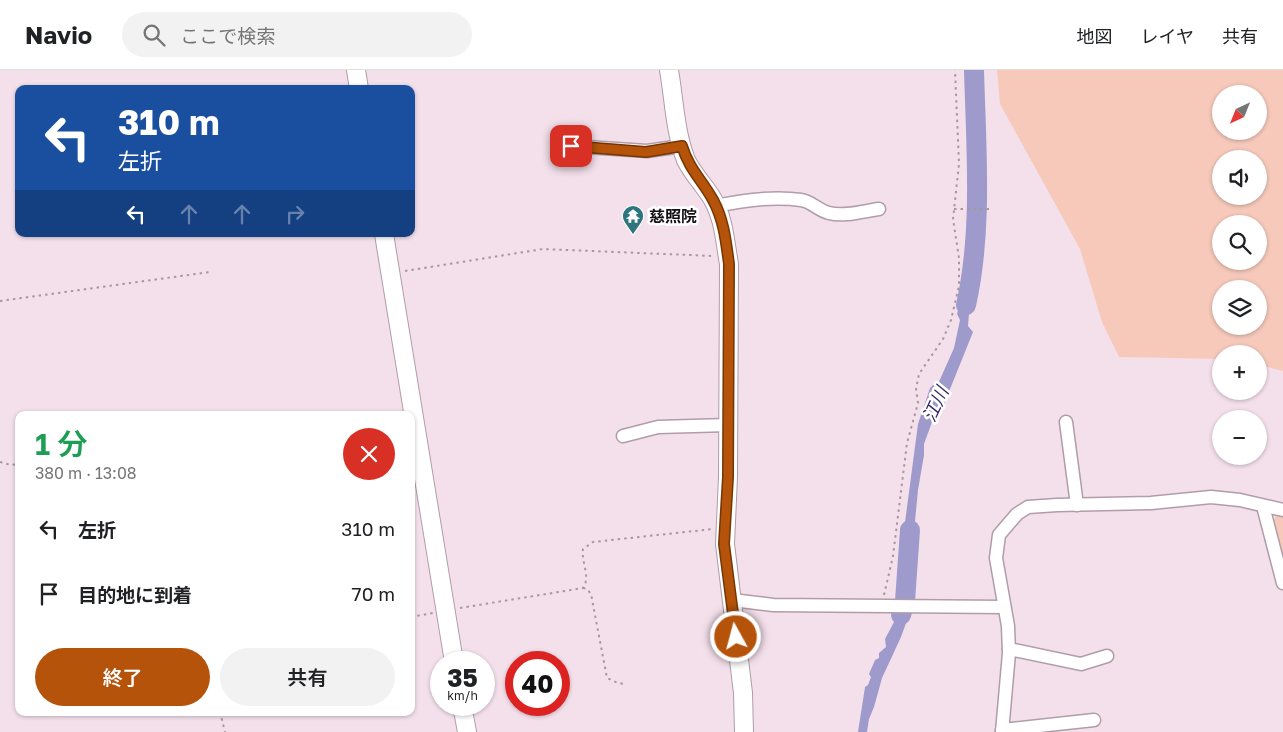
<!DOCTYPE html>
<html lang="ja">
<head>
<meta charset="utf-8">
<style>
	:root { --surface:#fff; --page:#f2f2f2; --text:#202124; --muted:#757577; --line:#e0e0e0; --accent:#b45309 }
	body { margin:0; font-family:"Golos Text","Noto Sans JP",sans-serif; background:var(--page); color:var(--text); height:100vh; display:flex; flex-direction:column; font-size:19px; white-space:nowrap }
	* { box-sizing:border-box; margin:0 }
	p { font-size:16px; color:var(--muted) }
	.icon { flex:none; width:28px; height:28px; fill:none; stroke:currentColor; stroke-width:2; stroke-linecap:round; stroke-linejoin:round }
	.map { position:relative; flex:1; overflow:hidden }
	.drawer { position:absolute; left:15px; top:341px; width:400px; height:305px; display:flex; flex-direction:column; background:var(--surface); border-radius:10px; box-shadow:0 1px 4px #0004 }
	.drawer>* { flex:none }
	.banner { position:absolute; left:15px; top:15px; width:400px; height:152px; border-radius:10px; box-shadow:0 1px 4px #0004; background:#1a4fa0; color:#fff; overflow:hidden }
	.needle { width:32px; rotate:223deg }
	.tools { position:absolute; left:1212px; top:15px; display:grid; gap:10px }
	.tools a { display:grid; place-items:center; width:55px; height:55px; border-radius:50%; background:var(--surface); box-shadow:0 1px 4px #0004; font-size:25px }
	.speed { position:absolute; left:430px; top:581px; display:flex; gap:10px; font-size:25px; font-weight:700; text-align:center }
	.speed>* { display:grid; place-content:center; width:65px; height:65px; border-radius:50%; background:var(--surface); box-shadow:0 1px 4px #0004; line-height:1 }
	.speed small { font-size:12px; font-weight:400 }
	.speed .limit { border:8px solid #d22; background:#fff; color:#111 }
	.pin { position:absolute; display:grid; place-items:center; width:42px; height:42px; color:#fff; margin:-21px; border-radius:10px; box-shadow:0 2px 8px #0006 }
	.me { position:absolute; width:55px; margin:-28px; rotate:353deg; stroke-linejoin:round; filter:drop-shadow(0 0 4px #0008) }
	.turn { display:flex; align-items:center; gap:18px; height:105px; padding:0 20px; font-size:22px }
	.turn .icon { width:65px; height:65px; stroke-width:2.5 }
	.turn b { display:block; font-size:35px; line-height:42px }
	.lanes { display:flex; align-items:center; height:48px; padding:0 20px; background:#0003; justify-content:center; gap:25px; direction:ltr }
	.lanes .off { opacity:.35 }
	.round { display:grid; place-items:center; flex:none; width:52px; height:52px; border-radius:26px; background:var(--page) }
	.headline { display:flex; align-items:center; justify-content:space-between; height:85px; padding:0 20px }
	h1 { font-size:30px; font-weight:600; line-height:38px; color:#1e9e55 }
	.action { display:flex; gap:10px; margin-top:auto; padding:10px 20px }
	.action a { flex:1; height:58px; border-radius:30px; background:var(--accent); color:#fff; font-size:20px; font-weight:600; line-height:58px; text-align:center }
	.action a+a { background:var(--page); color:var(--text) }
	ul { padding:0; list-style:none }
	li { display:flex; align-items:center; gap:15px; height:65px; padding:0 20px }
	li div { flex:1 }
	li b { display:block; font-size:19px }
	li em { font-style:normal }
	header { display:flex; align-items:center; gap:30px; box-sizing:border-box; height:70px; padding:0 25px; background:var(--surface); border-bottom:1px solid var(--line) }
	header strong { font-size:24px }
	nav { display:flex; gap:28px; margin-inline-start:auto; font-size:18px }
	.search { width:350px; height:45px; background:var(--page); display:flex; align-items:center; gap:12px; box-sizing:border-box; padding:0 18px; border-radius:28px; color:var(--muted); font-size:19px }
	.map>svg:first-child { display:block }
	.green { fill:#f6c9bb; fill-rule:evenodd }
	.water { fill:#9e9acc }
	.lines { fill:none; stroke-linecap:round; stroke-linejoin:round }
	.river { stroke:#9e9acc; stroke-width:20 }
	.street-casing { stroke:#b09da8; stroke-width:15 }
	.secondary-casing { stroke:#b09da8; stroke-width:20 }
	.path { stroke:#a798a0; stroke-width:2; stroke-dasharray:2.5 4; stroke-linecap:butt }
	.street { stroke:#fff; stroke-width:12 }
	.secondary { stroke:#fff; stroke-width:18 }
	.route-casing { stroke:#753606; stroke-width:12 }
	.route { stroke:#b45309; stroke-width:9 }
	.labels { text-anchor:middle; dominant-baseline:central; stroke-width:5; stroke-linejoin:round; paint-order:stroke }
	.poi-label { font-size:16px; font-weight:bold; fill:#140e12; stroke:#fff; text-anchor:start }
	.water-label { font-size:18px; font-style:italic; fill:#352a67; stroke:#fff }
</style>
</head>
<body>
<header>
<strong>Navio</strong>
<div class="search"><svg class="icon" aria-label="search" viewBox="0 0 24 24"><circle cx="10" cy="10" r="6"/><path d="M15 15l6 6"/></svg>ここで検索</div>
<nav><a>地図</a><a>レイヤ</a><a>共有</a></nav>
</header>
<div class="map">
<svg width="1283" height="662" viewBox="0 0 1283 662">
	<rect width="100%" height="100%" fill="#f4e0eb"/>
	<!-- green -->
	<g class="green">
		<path d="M997 0H1283V301L1259 295V284H1221V289L1119 287 1102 252 1080 179 1000 34ZM1221 24H1259V61H1221ZM1221 89H1259V126H1221ZM1221 154H1259V191H1221ZM1221 219H1259V256H1221Z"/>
		<polygon points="1283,442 1283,497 1273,453 1276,445"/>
	</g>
	<!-- water -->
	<g class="water">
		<polygon points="972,207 968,256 973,262 942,339 936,341 924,374 924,385 918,420 915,451 910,485 907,487 902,484 902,475 918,354 930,318 933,315 938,314 954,278 960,250 957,244 965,214 968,214"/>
		<polygon points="893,542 910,542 901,567 882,608 874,637 869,649 867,662 858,662 865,617 868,615 871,607 869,604 875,590 879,588 879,583 886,577 885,569 894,552"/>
	</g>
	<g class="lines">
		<!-- river -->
		<g class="river">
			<path d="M966 235C983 160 976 76 974 0"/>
			<polyline points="901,545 905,531 910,460"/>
		</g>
		<!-- street casing -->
		<g class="street-casing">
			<g id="street">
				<polyline points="571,76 647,81 682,76"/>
				<path d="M716 136C744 130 773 126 801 130 811 131 819 141 829 143 844 147 864 141 879 139"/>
				<polyline points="1066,352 1077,435"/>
				<polyline points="623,366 658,357 728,355"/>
				<polyline points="1263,436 1283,513"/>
				<polyline points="732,530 773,535 1004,537"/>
				<polyline points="1009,579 1081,594 1107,586"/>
				<polyline points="1002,660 1094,650"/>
				<polyline points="1002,662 1009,583 1008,556 996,488 999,465 1017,444 1028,437 1057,435 1151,433 1211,427 1240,430 1283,440"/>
			</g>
		</g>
		<!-- secondary casing -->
		<g class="secondary-casing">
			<g id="secondary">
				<polyline points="356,0 359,19"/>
				<path d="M669 0C674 29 675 62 686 90 692 103 704 115 712 128 724 148 725 172 729 194L728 407 725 474 743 623 744 662"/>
				<polyline points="384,164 454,592"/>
				<polyline points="462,635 467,662"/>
			</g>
		</g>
		<!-- path -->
		<g class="path">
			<polyline points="954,139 993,139"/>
			<polyline points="405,201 543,179 713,186"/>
			<polyline points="0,231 210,202"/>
			<polyline points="0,392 11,395 19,394"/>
			<polyline points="583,518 587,519 591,524 607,608 618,613 625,614"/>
			<polyline points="884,525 893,486 907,373 918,333 916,319 919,304 943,269 951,250 959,216 959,188 953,149 959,94 955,0"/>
			<path d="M460 538 583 518C591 507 581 492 583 479L593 472 713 459"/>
			<polyline points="411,547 433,543"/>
			<polyline points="220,642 225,662"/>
		</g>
		<!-- street -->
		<use href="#street" class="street"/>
		<!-- secondary -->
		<use href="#secondary" class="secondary"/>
	</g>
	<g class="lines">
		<!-- route casing -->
		<g class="route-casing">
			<path id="route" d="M571 76 646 82 682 76C689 99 702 110 713 130 724 150 726 172 729 194L728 407 724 474 736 567"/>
		</g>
		<!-- route -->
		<use href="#route" class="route"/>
	</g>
	<!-- icons -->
	<defs>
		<g id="temple-pin" transform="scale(1.125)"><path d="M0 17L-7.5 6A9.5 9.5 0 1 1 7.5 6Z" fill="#2e767f" stroke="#fff"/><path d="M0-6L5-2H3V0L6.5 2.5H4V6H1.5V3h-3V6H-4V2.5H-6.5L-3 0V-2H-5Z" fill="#fff"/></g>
	</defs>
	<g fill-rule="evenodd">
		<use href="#temple-pin" x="633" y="146"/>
	</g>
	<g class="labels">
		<!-- poi labels -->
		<g class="poi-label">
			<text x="649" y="146">慈照院</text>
		</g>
		<!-- water labels -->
		<g class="water-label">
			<text transform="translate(935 334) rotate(-65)">江川</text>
		</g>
	</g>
</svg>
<div class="tools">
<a><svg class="needle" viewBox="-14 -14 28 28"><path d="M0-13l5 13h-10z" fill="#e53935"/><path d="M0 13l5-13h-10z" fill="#757577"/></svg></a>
<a><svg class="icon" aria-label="sound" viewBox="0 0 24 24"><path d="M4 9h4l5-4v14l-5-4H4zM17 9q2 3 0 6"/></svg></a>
<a><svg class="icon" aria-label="search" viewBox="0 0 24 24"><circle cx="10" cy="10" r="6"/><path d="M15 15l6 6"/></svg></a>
<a><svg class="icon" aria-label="layers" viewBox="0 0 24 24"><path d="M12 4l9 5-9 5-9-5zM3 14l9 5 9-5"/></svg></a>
<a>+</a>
<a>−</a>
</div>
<div class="speed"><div>35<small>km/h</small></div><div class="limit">40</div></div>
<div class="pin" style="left:571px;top:76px;background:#d93025"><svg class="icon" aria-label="arrive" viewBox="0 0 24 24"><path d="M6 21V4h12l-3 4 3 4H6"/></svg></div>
<svg class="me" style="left:736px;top:567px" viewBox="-20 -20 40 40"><circle r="17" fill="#b45309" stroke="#fff" stroke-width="3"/><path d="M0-11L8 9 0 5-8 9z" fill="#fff"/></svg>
<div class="banner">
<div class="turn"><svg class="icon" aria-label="left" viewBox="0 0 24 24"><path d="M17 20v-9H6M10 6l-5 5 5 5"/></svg><div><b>310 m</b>左折</div></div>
<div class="lanes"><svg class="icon" aria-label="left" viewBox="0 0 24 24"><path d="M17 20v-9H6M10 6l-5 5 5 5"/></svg><svg class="icon off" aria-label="ahead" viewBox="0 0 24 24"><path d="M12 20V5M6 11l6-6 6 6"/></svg><svg class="icon off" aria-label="ahead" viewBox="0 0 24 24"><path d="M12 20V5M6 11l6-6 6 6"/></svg><svg class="icon off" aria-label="right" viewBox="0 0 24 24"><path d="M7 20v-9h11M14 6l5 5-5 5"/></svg></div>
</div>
<section class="drawer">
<div class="headline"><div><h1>1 分</h1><p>380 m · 13:08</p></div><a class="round" style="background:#d93025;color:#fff"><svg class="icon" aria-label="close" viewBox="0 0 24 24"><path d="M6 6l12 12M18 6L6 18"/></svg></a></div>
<ul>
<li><svg class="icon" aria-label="left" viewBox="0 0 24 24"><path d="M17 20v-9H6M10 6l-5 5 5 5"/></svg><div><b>左折</b></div><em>310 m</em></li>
<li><svg class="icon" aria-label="arrive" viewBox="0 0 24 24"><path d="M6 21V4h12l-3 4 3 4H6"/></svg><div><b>目的地に到着</b></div><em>70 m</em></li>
</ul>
<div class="action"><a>終了</a><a>共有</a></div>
</section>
</div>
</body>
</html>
